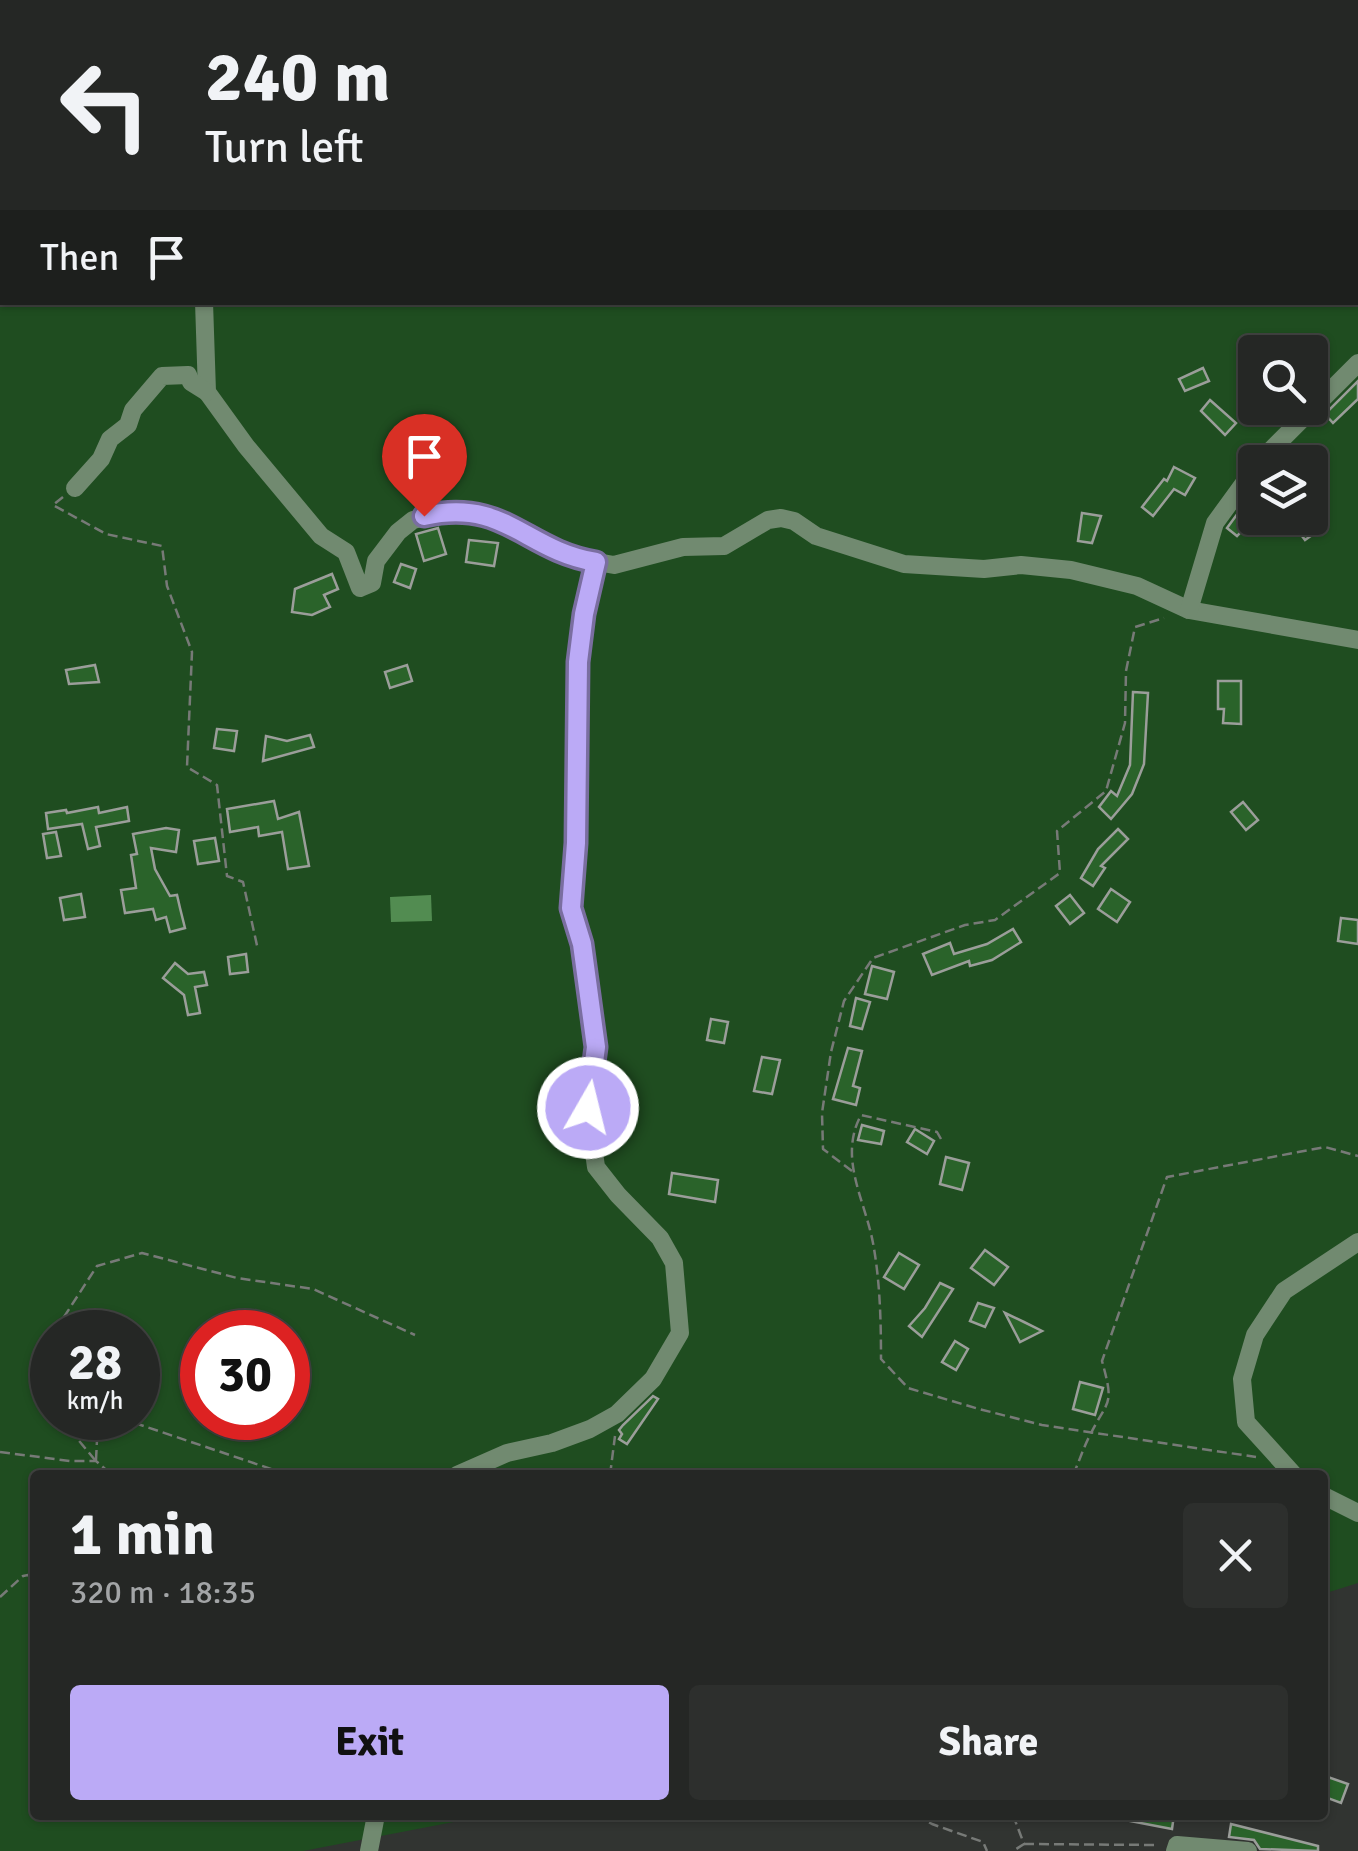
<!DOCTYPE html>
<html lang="en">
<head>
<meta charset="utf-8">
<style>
	:root { --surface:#252725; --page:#2d2f2d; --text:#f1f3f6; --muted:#a3a5a7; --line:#424442; --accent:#bbaaf6 }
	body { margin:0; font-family:Signika,sans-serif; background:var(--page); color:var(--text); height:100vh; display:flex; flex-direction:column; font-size:38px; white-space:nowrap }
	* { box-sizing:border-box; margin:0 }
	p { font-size:32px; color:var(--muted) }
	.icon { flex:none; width:55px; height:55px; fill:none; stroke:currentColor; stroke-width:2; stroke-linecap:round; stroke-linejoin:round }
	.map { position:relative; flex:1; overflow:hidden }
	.side { position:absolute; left:30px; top:1470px; width:1298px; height:350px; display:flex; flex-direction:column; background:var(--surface); border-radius:10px; box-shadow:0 2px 8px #0004,0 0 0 2px var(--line) }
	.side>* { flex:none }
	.guide { position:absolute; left:0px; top:0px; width:1360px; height:305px; box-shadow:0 2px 8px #0004,0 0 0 2px var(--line); background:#252725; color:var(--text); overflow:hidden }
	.tools { position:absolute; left:1238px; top:335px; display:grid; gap:20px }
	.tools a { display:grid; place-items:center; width:90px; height:90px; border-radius:10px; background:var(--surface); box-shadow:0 2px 8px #0004,0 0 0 2px var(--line); font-size:50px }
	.speed { position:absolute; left:30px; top:1310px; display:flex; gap:20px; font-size:50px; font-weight:700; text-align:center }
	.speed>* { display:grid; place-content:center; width:130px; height:130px; border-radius:50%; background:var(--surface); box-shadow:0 2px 8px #0004,0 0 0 2px var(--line); line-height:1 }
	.speed small { font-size:25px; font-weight:400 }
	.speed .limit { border:15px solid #d22; background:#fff; color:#111 }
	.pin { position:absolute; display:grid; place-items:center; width:85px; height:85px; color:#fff; margin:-102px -42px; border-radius:50% 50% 50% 0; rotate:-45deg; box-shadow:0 0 10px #0007 }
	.pin .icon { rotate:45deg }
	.me { position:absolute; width:110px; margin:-55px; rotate:8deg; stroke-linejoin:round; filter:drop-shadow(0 0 8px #0008) }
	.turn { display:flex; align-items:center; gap:35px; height:210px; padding:0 40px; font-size:45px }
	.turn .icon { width:130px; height:130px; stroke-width:2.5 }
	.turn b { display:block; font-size:70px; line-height:85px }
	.then { display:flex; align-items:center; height:95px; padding:0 40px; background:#0003; gap:20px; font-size:38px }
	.round { display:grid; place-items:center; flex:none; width:105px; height:105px; border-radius:10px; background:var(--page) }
	.summary { display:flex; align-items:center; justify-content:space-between; height:170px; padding:0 40px }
	h1 { font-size:60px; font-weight:700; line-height:75px }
	.action { display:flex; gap:20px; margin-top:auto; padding:20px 40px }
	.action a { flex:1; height:115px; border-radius:10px; background:var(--accent); color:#111; font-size:40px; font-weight:700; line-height:115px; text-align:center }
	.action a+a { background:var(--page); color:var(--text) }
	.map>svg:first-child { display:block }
	.green { fill:#1f4d20; fill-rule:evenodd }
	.water { fill:#528c51 }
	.building { fill:#2a632a; stroke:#9b9e9a; stroke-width:2.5 }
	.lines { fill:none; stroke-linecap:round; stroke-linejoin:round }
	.path { stroke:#777a77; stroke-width:2.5; stroke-dasharray:10 5; stroke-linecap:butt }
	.minor { stroke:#718a70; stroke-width:18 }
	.route-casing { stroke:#7a6ea0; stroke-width:25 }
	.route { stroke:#bbaaf6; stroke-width:18 }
</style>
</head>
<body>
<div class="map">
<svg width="1358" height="1851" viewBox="0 0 1358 1851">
	<rect width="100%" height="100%" fill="#313431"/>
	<!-- green -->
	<path class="green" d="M0 0H1358V1583L1323 1594 1322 1475H35V1815H490L303 1851H0ZM2 2H1358V302H2ZM1255 352H1310V408H1255ZM1255 462H1310V518H1255ZM52 1332H138V1418H52ZM202 1332H288V1418H202Z"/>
	<!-- water -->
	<polygon class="water" points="431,895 432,921 391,922 390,897"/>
	<!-- building -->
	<g class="building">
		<polygon points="1203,368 1209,381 1185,391 1179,379"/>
		<polygon points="1358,381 1358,399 1333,423 1325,414"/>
		<polygon points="1210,400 1236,423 1225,435 1201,411"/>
		<polygon points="1174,467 1195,478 1185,495 1174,489 1153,516 1142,507 1164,479 1167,481"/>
		<polygon points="1241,509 1253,519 1237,536 1227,528"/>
		<polygon points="1082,513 1101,516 1092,543 1078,541"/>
		<polygon points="1302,518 1322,518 1311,528 1315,533 1305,540 1293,524"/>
		<polygon points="438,528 446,554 424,561 416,534"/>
		<polygon points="469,540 498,543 494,566 466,562"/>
		<polygon points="401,564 416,569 410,588 394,582"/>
		<polygon points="332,574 338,589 324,595 330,607 312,615 292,612 295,589"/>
		<polygon points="95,665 99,682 69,684 66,670"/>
		<polygon points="407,665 412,681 390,688 385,672"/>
		<polygon points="1218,681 1241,681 1241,724 1223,723 1224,709 1218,709"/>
		<polygon points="1133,692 1148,693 1144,764 1132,794 1111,819 1099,807 1111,791 1117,796 1130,765"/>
		<polygon points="217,729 237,731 234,751 214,748"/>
		<polygon points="310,735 314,747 263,761 266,736 287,741"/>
		<polygon points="274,801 278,819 299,812 309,866 288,869 282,832 259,836 258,827 230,832 227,809"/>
		<polygon points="1243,802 1258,820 1246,830 1231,812"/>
		<polygon points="98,807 99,813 127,807 129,821 96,827 100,846 88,849 82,824 48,829 46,813 66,810 67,813"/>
		<polygon points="166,828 179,830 176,852 151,848 155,869 170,896 177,895 180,908 185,928 170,932 166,917 156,920 153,909 125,913 121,890 136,888 131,855 137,854 133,834"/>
		<polygon points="1118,829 1128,839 1101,866 1105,868 1093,886 1081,878 1098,849"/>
		<polygon points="56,832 61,856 47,858 43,834"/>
		<polygon points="215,838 219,861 198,864 194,841"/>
		<polygon points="1111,889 1130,902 1117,922 1098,909"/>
		<polygon points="81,894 85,917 64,920 60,898"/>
		<polygon points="1070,895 1084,913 1070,924 1056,906"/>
		<polygon points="1341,918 1358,920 1358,944 1338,941"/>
		<polygon points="1013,929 1021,942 992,960 970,966 969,961 932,975 923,954 950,943 954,954 987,944"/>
		<polygon points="246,954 248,972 230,974 228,957"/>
		<polygon points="175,963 188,974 204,972 207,985 195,987 200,1013 188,1015 184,995 163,978"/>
		<polygon points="872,966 894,972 887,999 865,994"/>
		<polygon points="856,998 870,1002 862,1029 850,1026"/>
		<polygon points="711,1019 728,1022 724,1043 707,1040"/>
		<polygon points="848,1048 862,1051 853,1086 860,1088 856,1105 833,1099"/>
		<polygon points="762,1057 780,1060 772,1094 754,1091"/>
		<polygon points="862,1125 884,1131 881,1144 858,1140"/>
		<polygon points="915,1129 934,1141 927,1154 907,1142"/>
		<polygon points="946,1157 969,1163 962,1190 940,1184"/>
		<polygon points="672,1173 718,1180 715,1202 669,1194"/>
		<polygon points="985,1250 1008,1267 994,1285 971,1268"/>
		<polygon points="899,1253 919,1265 904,1289 884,1277"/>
		<polygon points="940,1283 953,1289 922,1337 909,1326 925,1308"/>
		<polygon points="978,1303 994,1308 985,1327 970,1321"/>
		<polygon points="1005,1313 1024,1322 1042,1331 1020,1342"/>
		<polygon points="955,1341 968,1349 956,1370 942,1362"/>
		<polygon points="1080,1382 1103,1388 1095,1415 1073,1409"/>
		<polygon points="653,1396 658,1399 627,1444 619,1439 622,1434 619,1430 623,1425"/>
		<polygon points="1322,1775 1348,1784 1341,1803 1322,1796"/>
		<polygon points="1130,1815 1174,1815 1172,1829 1130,1821"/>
		<polygon points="1231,1824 1318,1846 1318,1851 1260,1849 1254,1840 1229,1837"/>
	</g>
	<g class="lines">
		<!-- path -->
		<g class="path">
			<polyline points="77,0 78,2"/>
			<polyline points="1219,0 1219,2"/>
			<polyline points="63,497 53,505 106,534 162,546 167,586 192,652 187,767 217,785 227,876 243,882 258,950"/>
			<path d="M941 1139 937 1132 861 1115C838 1158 865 1200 873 1243 880 1281 881 1320 881 1359L908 1388 979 1409 1042 1425 1256 1457"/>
			<polyline points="852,1171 823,1149 822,1113 831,1052 844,1001 873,958 965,925 995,920 1060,873 1057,831 1106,791 1125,723 1126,671 1135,627 1164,618"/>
			<polyline points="62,1332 62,1320 97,1266 142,1253 237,1278 313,1289 415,1335"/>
			<polyline points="52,1385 46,1400 52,1408"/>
			<polyline points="60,1418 95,1460"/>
			<polyline points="120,1418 289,1475"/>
			<polyline points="0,1452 70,1461 96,1461 112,1475"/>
			<polyline points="96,1460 97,1440 106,1419 116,1418"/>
			<polyline points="610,1475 615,1436"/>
			<path d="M1073 1475C1079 1462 1083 1449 1089 1437 1108 1398 1115 1408 1102 1361L1167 1177 1325 1147 1358 1156"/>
			<polyline points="0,1597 23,1576 28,1575 35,1583"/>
			<polyline points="916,1815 932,1824 983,1842 987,1851"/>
			<polyline points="1013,1815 1024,1844 1013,1851"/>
			<polyline points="1024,1844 1157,1845"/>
		</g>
		<!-- minor -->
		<g class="minor">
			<polyline points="11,0 12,2"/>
			<polyline points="880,2 881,0"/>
			<polyline points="204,302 207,392 246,446 321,536 346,552 360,588 372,583 376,561 398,532 413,520 442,513 485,514 569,557 614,565 683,547 724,546 768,520 781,518 794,521 816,536 904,564 984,569 1021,565 1071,570 1137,586 1189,610 1358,640"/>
			<polyline points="1259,462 1358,363"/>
			<polyline points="75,488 101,459 110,439 128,425 133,410 162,376 188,375 191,382 207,392"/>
			<polyline points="1189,610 1215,523 1255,468"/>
			<polyline points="457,1475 507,1453 552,1443 590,1429 617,1414 653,1379 680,1333 674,1263 660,1238 618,1195 596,1167 588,1108 596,1047 582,944 571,908 576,843 578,661 584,614 596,562"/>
			<polyline points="1294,1475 1246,1422 1242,1379 1255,1335 1284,1291 1358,1242"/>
			<polyline points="1322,1495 1358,1513"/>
			<polyline points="369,1851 376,1815"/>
			<polyline points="1175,1851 1177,1845 1248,1851"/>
		</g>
	</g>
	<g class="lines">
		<!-- route casing -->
		<g class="route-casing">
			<path id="route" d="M424 516C506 498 524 550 596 562L584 614 578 662 576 843 571 908 582 944 596 1047 588 1108"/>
		</g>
		<!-- route -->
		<use href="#route" class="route"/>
	</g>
</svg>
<div class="tools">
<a><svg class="icon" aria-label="search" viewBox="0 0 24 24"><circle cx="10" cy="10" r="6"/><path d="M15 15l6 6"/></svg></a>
<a><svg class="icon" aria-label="layers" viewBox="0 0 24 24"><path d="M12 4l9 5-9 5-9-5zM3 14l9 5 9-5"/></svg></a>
</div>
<div class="speed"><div>28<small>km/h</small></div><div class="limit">30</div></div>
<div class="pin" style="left:424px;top:516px;background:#d93025"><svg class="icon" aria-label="arrive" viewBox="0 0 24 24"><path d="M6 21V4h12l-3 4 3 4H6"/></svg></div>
<svg class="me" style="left:588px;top:1108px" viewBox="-20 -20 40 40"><circle r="17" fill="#bbaaf6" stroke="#fff" stroke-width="3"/><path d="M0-11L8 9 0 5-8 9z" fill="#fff"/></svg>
<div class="guide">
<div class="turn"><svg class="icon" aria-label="left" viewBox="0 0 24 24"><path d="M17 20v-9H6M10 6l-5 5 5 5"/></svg><div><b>240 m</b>Turn left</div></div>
<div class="then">Then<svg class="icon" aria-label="arrive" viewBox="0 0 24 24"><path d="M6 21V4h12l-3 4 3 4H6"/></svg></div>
</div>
<section class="side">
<div class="summary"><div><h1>1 min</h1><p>320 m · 18:35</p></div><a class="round"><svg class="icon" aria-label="close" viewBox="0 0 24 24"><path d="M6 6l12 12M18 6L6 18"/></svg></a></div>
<div class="action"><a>Exit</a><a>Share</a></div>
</section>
</div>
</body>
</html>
